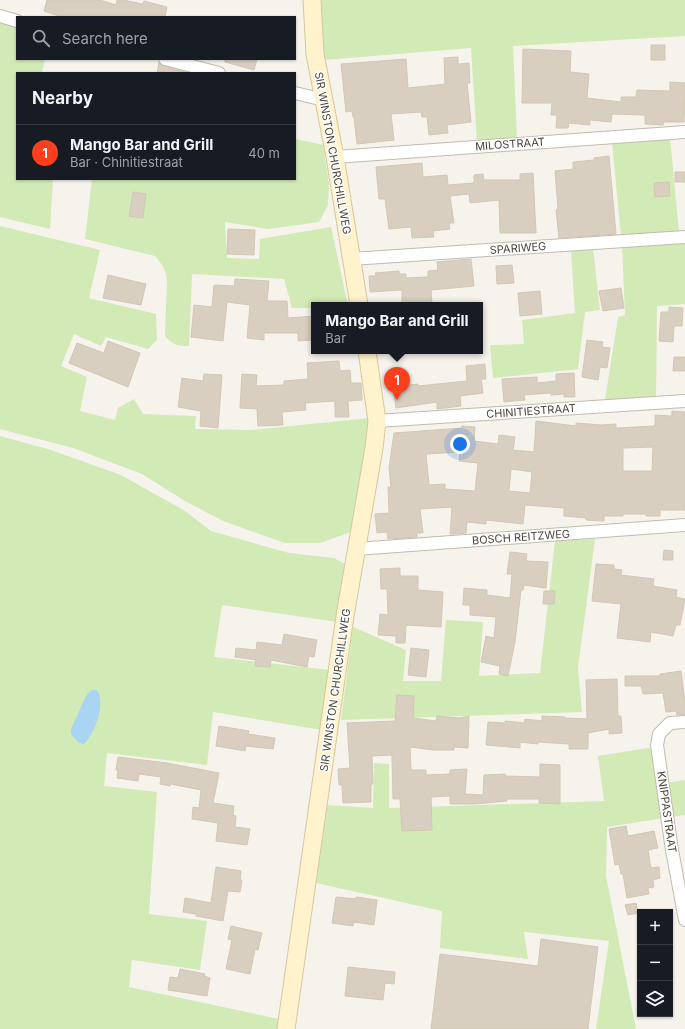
<!DOCTYPE html>
<meta charset="utf-8">
<style>
:root{--surface:#171b24;--page:#20242c;--text:#f1f3f6;--muted:#9ea1a6;--line:#363941;--accent:#fc3f1d}
body{margin:0;font-family:Inter,sans-serif;background:var(--page);color:var(--text)}
.controls{position:absolute;right:12px;bottom:12px;display:grid;overflow:hidden;border-radius:0px;box-shadow:0 1px 3px #0004}
.controls button{width:36px;height:36px;display:grid;place-items:center;padding:0;border:0;border-bottom:1px solid var(--line);background:var(--surface);color:var(--text);font:20px sans-serif}
.you{position:absolute;left:460px;top:444px;width:14px;height:14px;margin:-10px;border:3px solid #fff;border-radius:50%;background:#1a73e8;box-shadow:0 0 0 6px #1a73e833}
.badge{display:grid;place-items:center;width:26px;height:26px;border-radius:50%;background:var(--accent);color:#fff;font-size:13px;font-weight:700}
.pin{position:absolute;translate:-50% -33px;filter:drop-shadow(0 1px 2px #0008)}
.pin::after{content:'';position:absolute;top:21px;width:14px;height:12px;background:inherit;clip-path:polygon(0 0,100% 0,50% 100%)}
.popup{position:absolute;left:311px;top:302px;width:172px;height:52px;box-sizing:border-box;display:grid;place-content:center;border-radius:0px;background:var(--surface);filter:drop-shadow(0 1px 3px #0005);font-size:13px;white-space:nowrap;color:var(--muted)}
.popup b{font-size:15px;color:var(--text)}
.popup::after{content:'';position:absolute;left:50%;top:100%;margin-left:-8px;border:8px solid transparent;border-top-color:var(--surface)}
.list{margin:0;padding:0;list-style:none}
h2{display:flex;justify-content:space-between;align-items:center;height:52px;margin:0;padding:0 16px;font-size:17px}
h2 small{font-size:13px;font-weight:400;color:var(--muted)}
.list li{display:grid;grid-template-columns:26px 1fr auto;gap:12px;align-items:center;box-sizing:border-box;height:56px;padding:0 16px;border-top:1px solid var(--line)}
.list b{display:block;font-size:15px;white-space:nowrap}
.list p{margin:0;font-size:13px;white-space:nowrap;color:var(--muted)}
.list em{font-size:13px;font-style:normal;color:var(--muted)}
.icon{flex:none;width:22px;height:22px;fill:none;stroke:currentColor;stroke-width:2;stroke-linecap:round;stroke-linejoin:round}
.map{position:relative;flex:none;width:685px;height:1029px;overflow:hidden}
.search{position:absolute;background:var(--surface);box-shadow:0 1px 3px #0004;left:16px;top:16px;width:280px;height:44px;display:flex;align-items:center;gap:10px;box-sizing:border-box;padding:0 14px;border-radius:0px;color:var(--muted);font-size:15px}
.panel{position:absolute;background:var(--surface);box-shadow:0 1px 3px #0004;left:16px;top:72px;width:280px;height:108px;border-radius:0px}
.map>svg:first-child{display:block}
.green{fill:#d2eab5}
.water{fill:#a9d4f2}
.building{fill:#d8cfc1;stroke:#d3c7b4;fill-rule:evenodd}
.lines{fill:none;stroke-linecap:round;stroke-linejoin:round}
.street-casing{stroke:#c2bbae;stroke-width:14}
.secondary-casing{stroke:#d6c79b;stroke-width:19}
.street{stroke:#fff;stroke-width:12}
.secondary{stroke:#fff3cd;stroke-width:17}
.labels{text-anchor:middle;stroke-width:3;stroke-linejoin:round;paint-order:stroke}
.street-label{font-size:11px;fill:#4b4439;stroke:#fff}
</style>
<div class="map">
<svg width="685" height="1029" viewBox="0 0 685 1029">
<rect width="100%" height="100%" fill="#f6f3ec"/>
<g class="green">
<polygon points="321,0 685,0 685,36 513,46 517,139 477,143 471,48 324,60"/>
<polygon points="0,23 17,26 17,59 45,59 42,73 17,73 17,179 53,179 50,229 0,217"/>
<polygon points="670,138 679,232 621,236 612,143"/>
<path d="M295 139 323 145 329 184 328 205 319 222 268 229 225 222 227 258 259 259 260 239 331 227 348 305H314V308H292L284 279 192 274 189 346C178 346 172 345 165 336L167 278 163 266 155 256 85 239 92 179H295Z"/>
<polygon points="0,226 100,250 89,298 156,314 157,340 148,349 106,337 101,346 74,334 61,366 87,377 80,411 115,420 118,408 134,399 143,414 196,416 195,429 251,430 370,418 354,531 320,543 285,543 223,521 185,501 142,474 73,448 0,429"/>
<polygon points="685,242 685,304 657,306 656,399 605,400 618,317 625,315 622,246"/>
<polygon points="593,248 600,310 585,312 578,369 493,378 490,345 524,344 522,320 575,313 571,250"/>
<polygon points="0,436 51,450 121,475 185,511 211,531 289,553 334,558 345,564 346,569 337,622 222,605 214,657 330,670 322,730 213,712 207,765 107,753 104,786 157,792 149,914 207,921 200,970 132,960 129,987 279,1019 277,1029 0,1029"/>
<polygon points="595,539 578,668 582,712 341,720 353,627 406,650 403,681 441,681 446,620 483,622 479,676 540,673 555,541"/>
<polygon points="654,747 664,818 607,827 606,876 636,1029 596,1029 609,941 524,932 528,959 440,948 442,911 316,883 326,805 373,808 374,763 389,764 389,808 604,801 598,756"/>
<polygon points="685,780 685,815 671,817 665,783"/>
</g>
<path class="water" d="M92 690H97C106 704 95 733 84 744L79 743 71 734V729L87 694Z"/>
<g class="building">
<polygon points="47,0 100,0 116,5 117,0 123,0 143,4 144,1 167,7 165,17 62,17 44,11"/>
<rect x="651" y="45" width="14" height="15"/>
<polygon points="523,49 571,51 570,72 589,74 587,98 621,102 621,97 636,97 637,90 670,91 670,82 685,83 684,122 664,122 663,125 645,124 645,115 612,114 611,122 590,120 590,125 569,123 568,128 556,128 557,115 551,115 552,103 522,103"/>
<polygon points="458,57 458,64 469,63 470,83 467,83 471,122 447,125 448,133 429,135 427,117 422,117 421,112 391,114 394,140 357,144 354,117 353,117 352,111 346,112 341,64 406,59 408,88 445,84 444,58"/>
<polygon points="225,59 257,59 254,70 225,62"/>
<polygon points="159,62 163,66 189,73 157,73"/>
<polygon points="609,156 616,234 559,238 556,210 558,209 555,171 573,169 573,162 594,160 594,158"/>
<polygon points="422,163 423,177 447,175 448,185 474,183 474,175 483,174 484,180 520,180 520,174 533,173 536,233 500,233 499,200 470,203 469,194 450,196 454,223 449,223 450,229 433,231 434,237 412,238 411,227 389,229 385,199 379,199 376,167"/>
<rect x="675" y="172" width="10" height="10"/>
<polygon points="669,182 670,196 655,197 654,183"/>
<polygon points="133,192 146,194 143,218 129,216"/>
<polygon points="228,229 255,230 254,255 227,254"/>
<polygon points="471,259 474,286 431,290 432,305 402,305 402,290 370,292 369,276 376,276 375,273 399,271 399,274 406,274 406,278 428,277 428,271 438,270 437,262"/>
<polygon points="512,265 514,283 497,284 496,266"/>
<polygon points="108,275 146,284 141,305 103,298"/>
<polygon points="235,279 269,281 267,301 287,301 288,318 314,316 314,340 298,341 298,333 264,333 264,340 247,338 250,305 227,302 223,341 191,337 194,305 212,307 214,285 234,286"/>
<polygon points="621,288 624,308 603,311 599,291"/>
<polygon points="540,291 542,314 520,316 518,293"/>
<polygon points="669,307 683,308 682,326 674,326 673,342 659,341 661,312 669,312"/>
<polygon points="587,340 603,342 602,347 610,348 607,368 600,367 598,380 582,377"/>
<polygon points="108,341 140,353 128,387 69,363 77,343 104,353"/>
<polygon points="674,357 685,357 685,371 673,371"/>
<polygon points="339,361 340,371 350,370 351,383 361,383 362,400 348,401 349,417 335,417 335,401 305,403 306,410 282,412 283,425 258,426 257,409 240,408 242,374 257,375 256,386 284,385 284,381 308,379 307,363"/>
<polygon points="485,364 486,379 481,379 483,393 460,396 461,406 437,409 437,402 396,408 393,387 418,384 418,386 467,381 466,366"/>
<polygon points="574,373 575,397 564,397 564,394 551,395 551,393 524,395 525,400 504,402 502,379 537,377 537,383 556,381 556,374"/>
<polygon points="204,374 222,375 218,428 200,426 201,411 178,407 182,378 203,381"/>
<path d="M672 411 685 412V510H660V516H646V514H623V516H604V521L586 520V518L564 516V508L525 505 523 524 486 520V524L467 522 466 533 455 534H450L452 507 420 509 423 533H417V537L388 539 387 532 377 533 375 514 389 513 388 487H391L389 468 394 433 462 428V426L475 427 474 441 498 444 499 435 515 437 513 450 534 452 536 421 576 426V423L601 425 616 424V428L655 426V415L672 416ZM653 447 652 471H623V448ZM460 452 459 461 478 463 475 491 445 489V484L429 485 426 454ZM511 469 532 472 530 493 509 491Z"/>
<polygon points="664,550 673,551 673,560 663,560"/>
<polygon points="510,552 527,554 526,561 548,562 546,588 524,585 523,590 521,590 515,642 508,676 499,674 500,666 481,662 486,636 494,638 496,617 470,615 470,605 463,605 464,588 487,590 487,595 510,598 512,574 507,574"/>
<polygon points="596,564 614,565 614,569 622,570 621,575 654,579 653,586 677,590 676,597 685,599 680,625 676,625 673,636 651,632 650,642 617,638 621,604 592,601"/>
<polygon points="400,568 400,576 418,576 418,590 443,592 441,627 406,625 405,643 396,643 396,636 378,635 380,614 388,615 387,589 381,589 380,569"/>
<polygon points="544,591 555,591 554,604 543,604"/>
<polygon points="284,634 317,640 314,657 309,656 307,667 271,660 270,667 255,666 256,660 235,657 236,648 256,650 257,642 282,645"/>
<polygon points="411,648 429,650 426,677 408,675"/>
<polygon points="681,671 685,701 685,715 677,715 676,711 666,712 663,693 643,694 641,686 625,686 625,676 660,676 660,674"/>
<polygon points="617,679 618,716 621,716 622,733 609,734 609,729 588,733 588,749 569,749 569,744 538,742 538,744 520,742 520,748 486,745 488,722 505,723 505,721 524,723 525,719 542,721 542,716 565,717 565,718 587,719 586,680"/>
<polygon points="397,695 414,696 413,718 436,721 437,716 459,718 469,716 468,748 454,747 454,750 433,750 410,747 411,770 426,770 426,775 450,774 450,770 467,769 465,794 483,795 484,775 505,774 505,776 540,777 540,764 560,765 560,804 539,803 539,799 507,799 507,801 475,804 450,804 450,796 431,797 432,830 402,831 400,799 393,799 392,755 372,756 373,784 371,784 371,802 343,803 342,785 339,785 338,769 350,768 347,723 395,721"/>
<polygon points="219,726 249,731 248,734 275,738 273,749 246,746 245,751 216,746"/>
<polygon points="118,757 167,763 219,773 213,803 234,806 233,815 236,816 235,827 250,829 247,845 216,841 218,823 192,819 193,807 199,808 201,790 171,784 170,786 160,784 161,777 139,774 138,781 117,778 118,770 116,770"/>
<polygon points="626,826 628,836 654,831 658,848 648,850 651,868 659,867 660,878 653,880 654,887 648,888 649,894 627,898 623,874 621,874 619,864 615,865 609,829"/>
<polygon points="216,867 241,871 240,880 242,880 240,892 228,891 223,921 196,916 196,914 183,912 185,898 211,903"/>
<polygon points="336,897 356,899 356,897 377,900 374,925 354,922 353,926 332,923"/>
<polygon points="636,903 638,913 628,915 625,905"/>
<polygon points="231,926 262,933 258,950 255,949 250,974 226,969 232,940 228,939"/>
<polygon points="541,939 598,947 588,1029 431,1029 440,954 538,966"/>
<polygon points="348,967 395,972 394,984 385,983 383,1000 345,996"/>
<polygon points="180,969 205,974 204,976 210,978 207,996 168,990 170,977 178,978"/>
</g>
<g class="lines">
<defs>
<g id="street">
<polyline points="0,16 17,21"/>
<polyline points="165,59 219,73"/>
<polyline points="295,93 324,100"/>
<polyline points="335,157 685,132"/>
<polyline points="351,259 685,237"/>
<polyline points="377,421 685,401"/>
<polyline points="356,549 685,525"/>
<polyline points="685,722 670,723 659,734 657,745 672,850 685,920"/>
</g>
<g id="secondary">
<polyline points="312,0 315,54 335,157 359,305"/>
<polyline points="286,1029 345,616 374,448 377,421 367,351"/>
</g>
</defs>
<use href="#street" class="street-casing"/>
<use href="#secondary" class="secondary-casing"/>
<use href="#street" class="street"/>
<use href="#secondary" class="secondary"/>
</g>
<g class="labels">
<g class="street-label">
<text transform="translate(510 144) rotate(-4)" y="4">MILOSTRAAT</text>
<text transform="translate(333 153) rotate(80)" y="4">SIR WINSTON CHURCHILLWEG</text>
<text transform="translate(518 248) rotate(-4)" y="4">SPARIWEG</text>
<text transform="translate(531 411) rotate(-4)" y="4">CHINITIESTRAAT</text>
<text transform="translate(521 537) rotate(-4)" y="4">BOSCH REITZWEG</text>
<text transform="translate(335 690) rotate(-82)" y="4">SIR WINSTON CHURCHILLWEG</text>
<text transform="translate(667 812) rotate(82)" y="4">KNIPPASTRAAT</text>
</g>
</g>
</svg>
<div class="controls">
<button>+</button>
<button>−</button>
<button><svg class="icon" aria-label="layers" viewBox="0 0 24 24"><path d="M12 4l9 5-9 5-9-5zM3 14l9 5 9-5"/></svg></button>
</div>
<div class="you"></div>
<div class="pin badge" style="left:397px;top:400px">1</div>
<div class="popup"><b>Mango Bar and Grill</b>Bar</div>
<div class="search"><svg class="icon" aria-label="search" viewBox="0 0 24 24"><circle cx="10" cy="10" r="6"/><path d="M15 15l6 6"/></svg>Search here</div>
<section class="panel">
<h2>Nearby<small></small></h2>
<ul class="list">
<li><span class="badge">1</span><div><b>Mango Bar and Grill</b><p>Bar · Chinitiestraat</p></div><em>40 m</em></li>
</ul>
</section>
</div>
